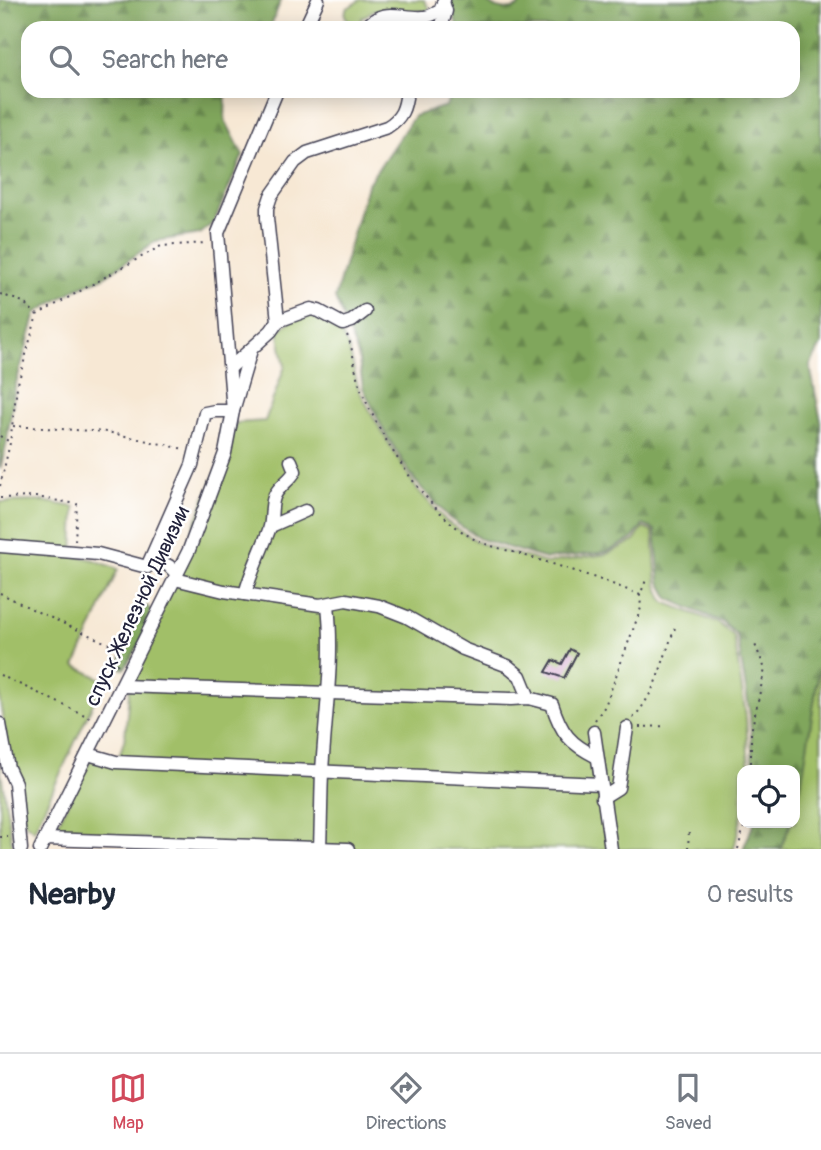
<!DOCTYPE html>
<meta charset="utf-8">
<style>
:root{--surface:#fff;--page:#f2f2f3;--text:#1f2937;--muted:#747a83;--line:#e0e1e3;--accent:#d1495b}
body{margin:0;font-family:Pangolin,sans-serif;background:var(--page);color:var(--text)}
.controls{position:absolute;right:21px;bottom:21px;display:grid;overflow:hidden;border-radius:14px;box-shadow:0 4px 18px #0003}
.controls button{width:63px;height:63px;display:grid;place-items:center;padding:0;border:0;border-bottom:2px solid var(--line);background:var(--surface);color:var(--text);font:35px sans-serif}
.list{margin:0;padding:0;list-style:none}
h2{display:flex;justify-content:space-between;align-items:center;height:91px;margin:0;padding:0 28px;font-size:30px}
h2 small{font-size:23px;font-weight:400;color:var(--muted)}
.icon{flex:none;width:38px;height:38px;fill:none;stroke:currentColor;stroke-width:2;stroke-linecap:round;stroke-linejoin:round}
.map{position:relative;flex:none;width:821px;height:849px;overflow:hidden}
.search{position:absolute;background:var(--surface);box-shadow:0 4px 18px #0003;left:21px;right:21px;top:21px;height:77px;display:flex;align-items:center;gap:18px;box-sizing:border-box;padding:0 24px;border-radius:21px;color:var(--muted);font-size:26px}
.sheet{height:203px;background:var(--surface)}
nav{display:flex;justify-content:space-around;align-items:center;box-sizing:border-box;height:98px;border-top:2px solid var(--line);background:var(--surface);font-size:19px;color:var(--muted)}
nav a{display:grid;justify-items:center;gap:4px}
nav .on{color:var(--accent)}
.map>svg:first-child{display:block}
.green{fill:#a1bf67;stroke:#627051;stroke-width:2}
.forest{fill:url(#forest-firs);stroke:#51644c;stroke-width:2}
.building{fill:#cd99c6}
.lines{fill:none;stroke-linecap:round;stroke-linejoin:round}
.minor-casing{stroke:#424052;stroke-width:15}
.path{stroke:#424052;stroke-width:2;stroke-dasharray:2 5;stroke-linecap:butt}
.minor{stroke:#fff;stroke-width:12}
.labels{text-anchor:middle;stroke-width:5;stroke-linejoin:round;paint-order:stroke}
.street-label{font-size:21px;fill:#22223b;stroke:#fff}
</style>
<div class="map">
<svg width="821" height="849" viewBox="0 0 821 849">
<defs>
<pattern id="forest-firs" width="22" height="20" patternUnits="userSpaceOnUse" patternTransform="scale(1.75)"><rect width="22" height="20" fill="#80a65c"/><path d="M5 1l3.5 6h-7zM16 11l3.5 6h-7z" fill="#68874d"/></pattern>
</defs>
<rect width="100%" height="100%" fill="#fff"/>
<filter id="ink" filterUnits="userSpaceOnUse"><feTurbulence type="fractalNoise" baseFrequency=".0143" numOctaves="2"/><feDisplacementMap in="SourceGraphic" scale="14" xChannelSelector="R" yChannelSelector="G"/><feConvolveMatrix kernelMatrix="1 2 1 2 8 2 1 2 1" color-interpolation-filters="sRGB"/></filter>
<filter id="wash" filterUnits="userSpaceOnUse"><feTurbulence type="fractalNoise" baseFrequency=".00686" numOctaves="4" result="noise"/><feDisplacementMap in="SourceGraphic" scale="28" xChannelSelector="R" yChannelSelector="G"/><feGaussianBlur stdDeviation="1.57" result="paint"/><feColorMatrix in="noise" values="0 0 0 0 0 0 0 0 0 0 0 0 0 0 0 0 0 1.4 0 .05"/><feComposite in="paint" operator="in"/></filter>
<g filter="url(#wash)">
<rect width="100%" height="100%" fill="#f7e8d4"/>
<g class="green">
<polygon points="360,0 424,0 429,8 428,11 374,10 362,18 358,28 342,28 349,21 345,16 346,9"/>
<polygon points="306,309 341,333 349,349 359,390 380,429 416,488 446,521 479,543 546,563 607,554 634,541 643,528 653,532 657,585 664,602 718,623 734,636 746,716 749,770 742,770 742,814 734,849 147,849 147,839 63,836 54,830 92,758 117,764 125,737 130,681 236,423 265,421 285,366 278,331"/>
<polygon points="42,501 75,507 73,555 95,560 118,569 75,666 104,680 34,830 25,823 17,777 11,767 0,703 0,502"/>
<polygon points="821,670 821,849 780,849 791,823 795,823 818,676"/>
<polygon points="0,763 0,766 13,849 0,849"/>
</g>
<g class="forest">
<polygon points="0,0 281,0 270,28 28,28 28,91 226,91 225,120 243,155 214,222 200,234 156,241 104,277 78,288 36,313 15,387 6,446 0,469"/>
<path d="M449 0H485C493 9 507 12 518 7L521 0H821V345L810 366 821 422V670L818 676 804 768 795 812V770H753L750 715 737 635 722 622 669 599 660 582 655 530 643 525 632 539 607 552 546 559 480 539 449 518 415 481 384 431 363 388 358 355 335 298 367 185 414 116 446 106 451 91H793V28H458Z"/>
<polygon points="143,606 147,606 151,611 142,640 124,669 121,668 121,659 139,609"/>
<polygon points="754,823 791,823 780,849 743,849"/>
</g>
<g id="blocks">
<polygon class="building" points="570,649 577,653 564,678 546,672 553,660 562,664"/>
</g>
</g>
<g filter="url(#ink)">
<use href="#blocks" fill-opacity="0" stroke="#424052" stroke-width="2"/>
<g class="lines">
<defs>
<g id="minor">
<polyline points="305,28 318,0"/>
<path d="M366 28C382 6 403 19 424 17 429 17 435 13 440 11L444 0"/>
<polyline points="441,28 446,11 444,5"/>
<polyline points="278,321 311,309 319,311 343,324 352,321 365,311"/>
<path d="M230 368 271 331 278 321 267 218V208L271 196 295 162 307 153 387 127C402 118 405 108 407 91"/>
<polyline points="271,526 305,511"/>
<polyline points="0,546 98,554 147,567 192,465 205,413 215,411 233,411 251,350"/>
<polyline points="152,557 169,566 177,574"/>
<polyline points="175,579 224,591 320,605 346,600 379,606 407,617 463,649 508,666 520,676 529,698"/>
<path d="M245 594C251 571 261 552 269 530 273 520 270 508 274 497 278 486 290 481 295 471L291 461"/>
<path d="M122 686 511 699 529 698 552 704C561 733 570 744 597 757"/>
<polyline points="0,724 8,768 15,783 21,849"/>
<polyline points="594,732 611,849"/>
<polyline points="88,754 116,762 601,784"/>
<polyline points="602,798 618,788 627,728"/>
<polyline points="45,839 348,849"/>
<path d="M320 847C321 822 321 797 322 772 325 716 334 661 328 605"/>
<polyline points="40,849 189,550 225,453 233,411 218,233 277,91"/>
</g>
</defs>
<use href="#minor" class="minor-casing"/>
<g class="path">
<polyline points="0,294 23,302 37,315"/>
<path d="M347 335C355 353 354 374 362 392 382 440 430 518 478 541 494 548 513 551 529 557 567 568 604 580 640 595"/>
<polyline points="13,426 107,432 184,449"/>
<polyline points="0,436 10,442"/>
<polyline points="0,486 10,443 17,387 37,315 161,246 206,243"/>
<polyline points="0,498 36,497 77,504 75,541"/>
<polyline points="0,593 36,611 120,649 117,664 119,668"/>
<polyline points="121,648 137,609 145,577"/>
<polyline points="0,675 93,719"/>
<path d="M633 718C656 694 663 658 675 628"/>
<polyline points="595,720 605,706 641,608 640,595 646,580"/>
<polyline points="639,727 666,726"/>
<polyline points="751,770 751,732 765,669 754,642"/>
<polyline points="0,837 8,837"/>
<polyline points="688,849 689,830"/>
<polyline points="738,849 745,823"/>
</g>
<use href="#minor" class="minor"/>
</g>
</g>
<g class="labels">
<g class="street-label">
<text transform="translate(137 606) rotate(-65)" y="7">спуск Железной Дивизии</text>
</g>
</g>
</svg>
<div class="controls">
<button><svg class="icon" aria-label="locate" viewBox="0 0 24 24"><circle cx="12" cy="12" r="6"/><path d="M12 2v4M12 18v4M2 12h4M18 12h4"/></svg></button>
</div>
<div class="search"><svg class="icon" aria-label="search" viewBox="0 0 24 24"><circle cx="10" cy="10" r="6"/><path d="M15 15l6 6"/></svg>Search here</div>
</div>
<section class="sheet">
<h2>Nearby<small>0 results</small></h2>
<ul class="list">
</ul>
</section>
<nav>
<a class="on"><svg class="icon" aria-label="map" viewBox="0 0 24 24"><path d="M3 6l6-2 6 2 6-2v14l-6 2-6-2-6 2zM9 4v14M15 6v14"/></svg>Map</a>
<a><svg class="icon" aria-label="directions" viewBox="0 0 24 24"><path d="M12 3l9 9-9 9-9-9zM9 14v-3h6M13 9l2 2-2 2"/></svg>Directions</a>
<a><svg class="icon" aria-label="saved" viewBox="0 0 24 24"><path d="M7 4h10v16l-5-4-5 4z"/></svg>Saved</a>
</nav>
